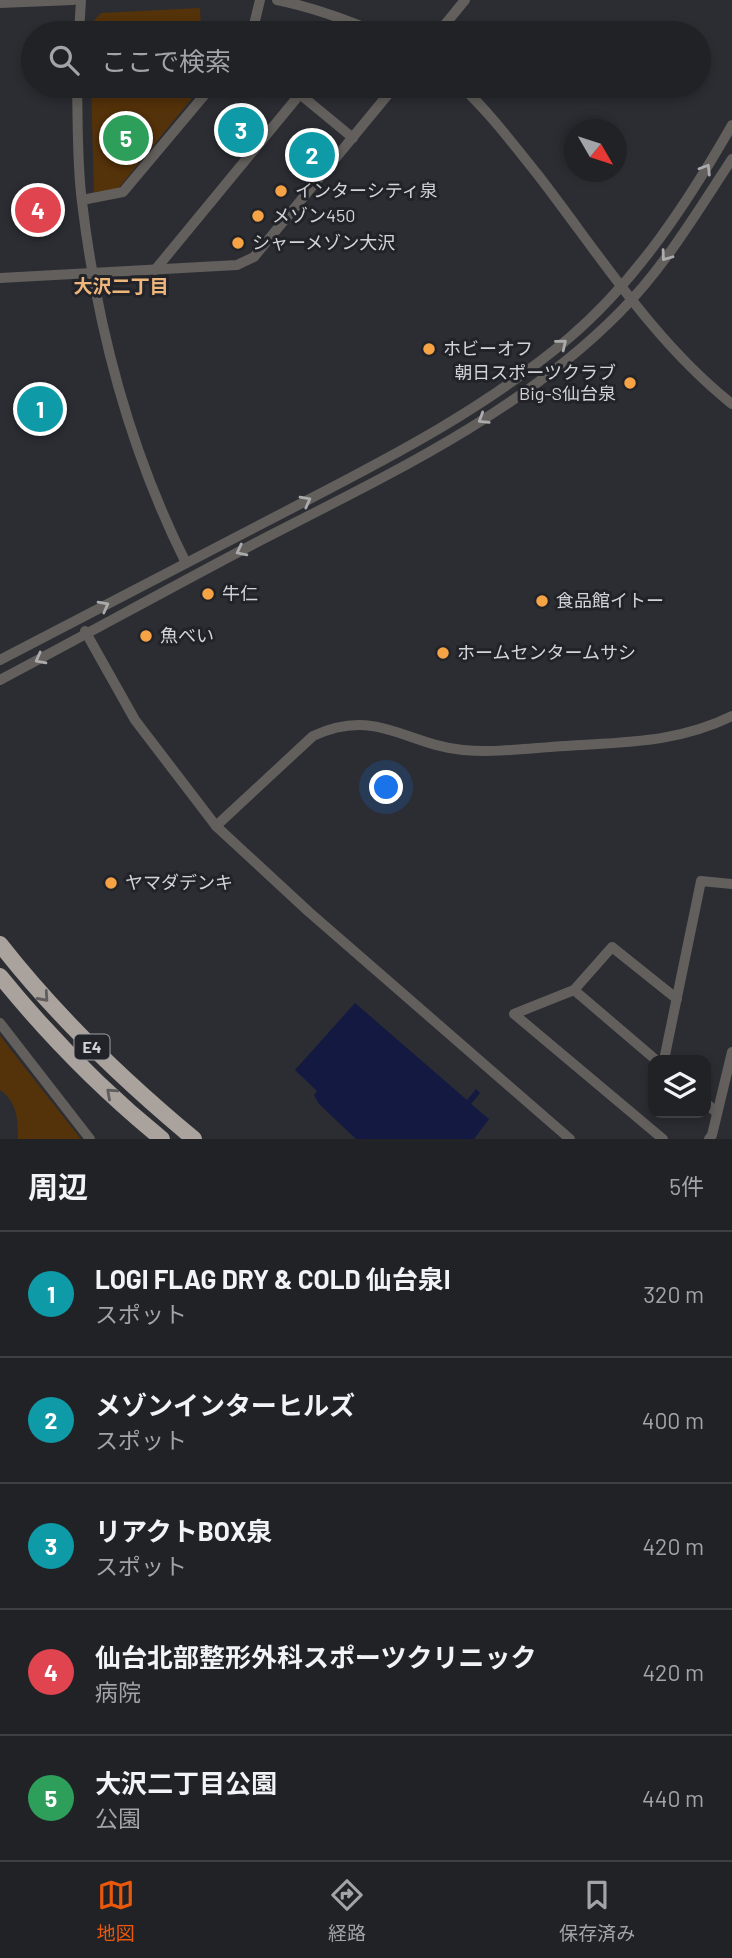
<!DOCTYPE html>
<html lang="ja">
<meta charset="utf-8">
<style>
:root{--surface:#202226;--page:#2d2f32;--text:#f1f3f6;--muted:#a2a4a7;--line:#3d3f43;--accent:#ea580c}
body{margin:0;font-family:Barlow,"Noto Sans JP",sans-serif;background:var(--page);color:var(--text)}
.controls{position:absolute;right:21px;bottom:21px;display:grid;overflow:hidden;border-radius:14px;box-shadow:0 4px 10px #0003}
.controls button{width:63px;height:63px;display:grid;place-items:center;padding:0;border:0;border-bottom:2px solid var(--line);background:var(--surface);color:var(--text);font:35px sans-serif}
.compass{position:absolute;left:564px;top:119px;width:63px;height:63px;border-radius:50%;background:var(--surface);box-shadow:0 4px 10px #0003;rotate:129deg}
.you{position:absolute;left:387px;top:788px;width:24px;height:24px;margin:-18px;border:5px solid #fff;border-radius:50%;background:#1a73e8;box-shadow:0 0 0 10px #1a73e833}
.badge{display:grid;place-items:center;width:46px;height:46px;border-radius:50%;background:var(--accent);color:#fff;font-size:23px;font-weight:700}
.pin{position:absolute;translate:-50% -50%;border:4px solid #fff;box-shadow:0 2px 7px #0006}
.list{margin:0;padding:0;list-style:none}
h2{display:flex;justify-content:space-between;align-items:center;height:91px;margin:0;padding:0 28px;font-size:30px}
h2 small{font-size:23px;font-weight:400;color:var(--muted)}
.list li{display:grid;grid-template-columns:46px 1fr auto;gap:21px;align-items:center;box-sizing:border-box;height:126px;padding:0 28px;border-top:2px solid var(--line)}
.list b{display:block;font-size:26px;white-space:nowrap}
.list p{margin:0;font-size:23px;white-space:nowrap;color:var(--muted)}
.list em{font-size:23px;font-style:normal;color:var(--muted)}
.icon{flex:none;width:38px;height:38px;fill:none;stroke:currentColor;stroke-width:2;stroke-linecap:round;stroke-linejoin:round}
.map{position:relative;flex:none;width:732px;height:1139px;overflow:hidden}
.search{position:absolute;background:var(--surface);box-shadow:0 4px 10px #0003;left:21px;right:21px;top:21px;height:77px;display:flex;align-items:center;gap:18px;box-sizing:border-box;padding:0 24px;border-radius:38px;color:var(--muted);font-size:26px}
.sheet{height:721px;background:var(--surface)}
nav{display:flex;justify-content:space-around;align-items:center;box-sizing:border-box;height:98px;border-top:2px solid var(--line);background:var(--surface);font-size:19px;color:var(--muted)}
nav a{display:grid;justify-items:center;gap:4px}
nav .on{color:var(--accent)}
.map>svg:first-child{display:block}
.green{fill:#54320a}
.water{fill:#131940}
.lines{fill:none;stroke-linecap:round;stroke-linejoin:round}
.minor{stroke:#625f5c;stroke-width:10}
.highway{stroke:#aaa39d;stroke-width:16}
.oneway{stroke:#ababad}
.oneway2{stroke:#5f5d5d}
.poi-dot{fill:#f5a345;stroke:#212329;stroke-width:2.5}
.labels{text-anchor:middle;stroke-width:6;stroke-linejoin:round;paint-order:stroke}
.shield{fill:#212329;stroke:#9d9fa4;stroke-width:2}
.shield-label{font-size:16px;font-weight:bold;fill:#d2d4d8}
.poi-label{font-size:18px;fill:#d2d4d8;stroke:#212329;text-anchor:start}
.neighbourhood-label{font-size:19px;font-weight:bold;fill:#efb67c;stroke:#212329}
</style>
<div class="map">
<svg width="732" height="1139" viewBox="0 0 732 1139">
<rect width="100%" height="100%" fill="#2b2d33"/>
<g class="green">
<polygon points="200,8 201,29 206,33 89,33 89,26 101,13"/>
<polygon points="91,86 202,86 117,190 94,192"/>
<path d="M0 1035 11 1050 81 1139H18C18 1120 17 1101 0 1090Z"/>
</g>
<polygon class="water" points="355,1003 467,1100 476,1089 480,1093 471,1104 489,1119 474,1139 356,1139 319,1104 314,1095 317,1091 295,1070"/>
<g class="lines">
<g class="minor">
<path d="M277 0C312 7 345 19 378 33"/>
<polyline points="0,3 73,0"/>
<polyline points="79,33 81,0"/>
<polyline points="252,33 260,0"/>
<polyline points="438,33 465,0"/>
<path d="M77 86C78 125 77 164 82 202 97 327 130 451 186 563"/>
<polyline points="290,86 353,138"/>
<path d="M461 86C490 113 513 144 538 175 599 254 653 341 732 404"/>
<polyline points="82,200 123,192 212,86"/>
<polyline points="155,270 300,94"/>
<polyline points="0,278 237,265 254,257 395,86"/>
<polyline points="85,631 135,720 216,826 309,912 570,1139"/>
<path d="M0 660C100 608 200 556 300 504 395 455 487 407 569 338 637 280 688 202 732 125"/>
<path d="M0 680C89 633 177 584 267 537 390 474 521 412 619 313 664 268 697 212 732 159"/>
<path d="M216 826 313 736C376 707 404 744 463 750 497 753 531 748 565 746 623 742 678 743 732 716"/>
<polyline points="574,990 656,1060"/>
<polyline points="0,1023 90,1139"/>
<polyline points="664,1060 701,881 732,884"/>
<polyline points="706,1103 717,1113"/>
<polyline points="663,1139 514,1014 574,990 612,947 677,999"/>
<polyline points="709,1139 712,1135 732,1052"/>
</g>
<g class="highway">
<path d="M0 944C57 1017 123 1080 194 1139"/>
<path d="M0 976C48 1035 103 1091 162 1139"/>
</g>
</g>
<defs><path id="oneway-chevron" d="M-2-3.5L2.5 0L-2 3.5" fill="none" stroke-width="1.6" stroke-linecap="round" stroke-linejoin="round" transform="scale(1.75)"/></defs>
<g class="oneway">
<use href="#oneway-chevron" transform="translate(706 169) rotate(-58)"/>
<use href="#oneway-chevron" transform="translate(666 256) rotate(126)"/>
<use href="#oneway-chevron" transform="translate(562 344) rotate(-39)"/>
<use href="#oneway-chevron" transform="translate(483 419) rotate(148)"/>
<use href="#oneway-chevron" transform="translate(306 501) rotate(-28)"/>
<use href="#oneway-chevron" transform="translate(241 551) rotate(153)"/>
<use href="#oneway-chevron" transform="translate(104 606) rotate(-28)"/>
<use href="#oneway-chevron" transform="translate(40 659) rotate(152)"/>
</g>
<g class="oneway2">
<use href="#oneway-chevron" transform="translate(44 997) rotate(48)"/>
<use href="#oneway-chevron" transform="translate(111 1093) rotate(-138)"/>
</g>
<g class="poi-dot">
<circle cx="281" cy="191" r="7"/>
<circle cx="258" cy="216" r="7"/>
<circle cx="238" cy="243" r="7"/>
<circle cx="429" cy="349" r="7"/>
<circle cx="630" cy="383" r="7"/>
<circle cx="208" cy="594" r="7"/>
<circle cx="542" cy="601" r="7"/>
<circle cx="146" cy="636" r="7"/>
<circle cx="443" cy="653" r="7"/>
<circle cx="111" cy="883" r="7"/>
</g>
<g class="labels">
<rect class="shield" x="74.5" y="1034.5" width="35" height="25" rx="5"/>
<g class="shield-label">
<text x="92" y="1053">E4</text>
</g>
<g class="poi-label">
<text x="295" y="197">インターシティ泉</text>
<text x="272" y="222">メゾン450</text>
<text x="252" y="249">シャーメゾン大沢</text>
<text x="443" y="355">ホビーオフ</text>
<text x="616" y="379" text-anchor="end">朝日スポーツクラブ<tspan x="616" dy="21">Big-S仙台泉</tspan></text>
<text x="222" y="600">牛仁</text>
<text x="556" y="607">食品館イトー</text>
<text x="160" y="642">魚べい</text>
<text x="457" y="659">ホームセンタームサシ</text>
<text x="125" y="889">ヤマダデンキ</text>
</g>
<g class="neighbourhood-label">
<text x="121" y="293">大沢二丁目</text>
</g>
</g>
</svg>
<div class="controls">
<button><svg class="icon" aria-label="layers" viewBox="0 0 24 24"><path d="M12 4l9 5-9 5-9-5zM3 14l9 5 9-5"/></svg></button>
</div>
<svg class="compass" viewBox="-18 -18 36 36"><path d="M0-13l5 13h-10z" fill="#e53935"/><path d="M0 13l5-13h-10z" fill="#a2a4a7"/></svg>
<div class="you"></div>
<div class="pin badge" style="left:40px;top:409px;background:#0f9aa8">1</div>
<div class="pin badge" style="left:312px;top:155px;background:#0f9aa8">2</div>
<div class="pin badge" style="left:241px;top:130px;background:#0f9aa8">3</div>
<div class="pin badge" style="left:38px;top:210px;background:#e0444e">4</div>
<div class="pin badge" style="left:126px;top:138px;background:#2e9e5b">5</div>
<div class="search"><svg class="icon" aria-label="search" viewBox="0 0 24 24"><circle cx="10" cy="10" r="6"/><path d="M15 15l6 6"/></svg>ここで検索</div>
</div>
<section class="sheet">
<h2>周辺<small>5件</small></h2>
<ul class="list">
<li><span class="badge" style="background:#0f9aa8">1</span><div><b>LOGI FLAG DRY &amp; COLD 仙台泉I</b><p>スポット</p></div><em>320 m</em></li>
<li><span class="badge" style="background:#0f9aa8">2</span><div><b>メゾンインターヒルズ</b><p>スポット</p></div><em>400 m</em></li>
<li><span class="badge" style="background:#0f9aa8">3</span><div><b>リアクトBOX泉</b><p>スポット</p></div><em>420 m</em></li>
<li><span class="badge" style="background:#e0444e">4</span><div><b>仙台北部整形外科スポーツクリニック</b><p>病院</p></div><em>420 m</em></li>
<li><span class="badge" style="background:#2e9e5b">5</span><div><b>大沢二丁目公園</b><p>公園</p></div><em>440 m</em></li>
</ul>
</section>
<nav>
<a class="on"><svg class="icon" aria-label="map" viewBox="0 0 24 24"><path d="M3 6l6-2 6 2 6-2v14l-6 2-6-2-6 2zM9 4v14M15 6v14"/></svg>地図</a>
<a><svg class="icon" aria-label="directions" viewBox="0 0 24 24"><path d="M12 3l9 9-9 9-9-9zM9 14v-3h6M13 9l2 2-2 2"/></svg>経路</a>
<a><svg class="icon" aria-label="saved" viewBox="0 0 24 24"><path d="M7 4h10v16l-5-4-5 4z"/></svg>保存済み</a>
</nav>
